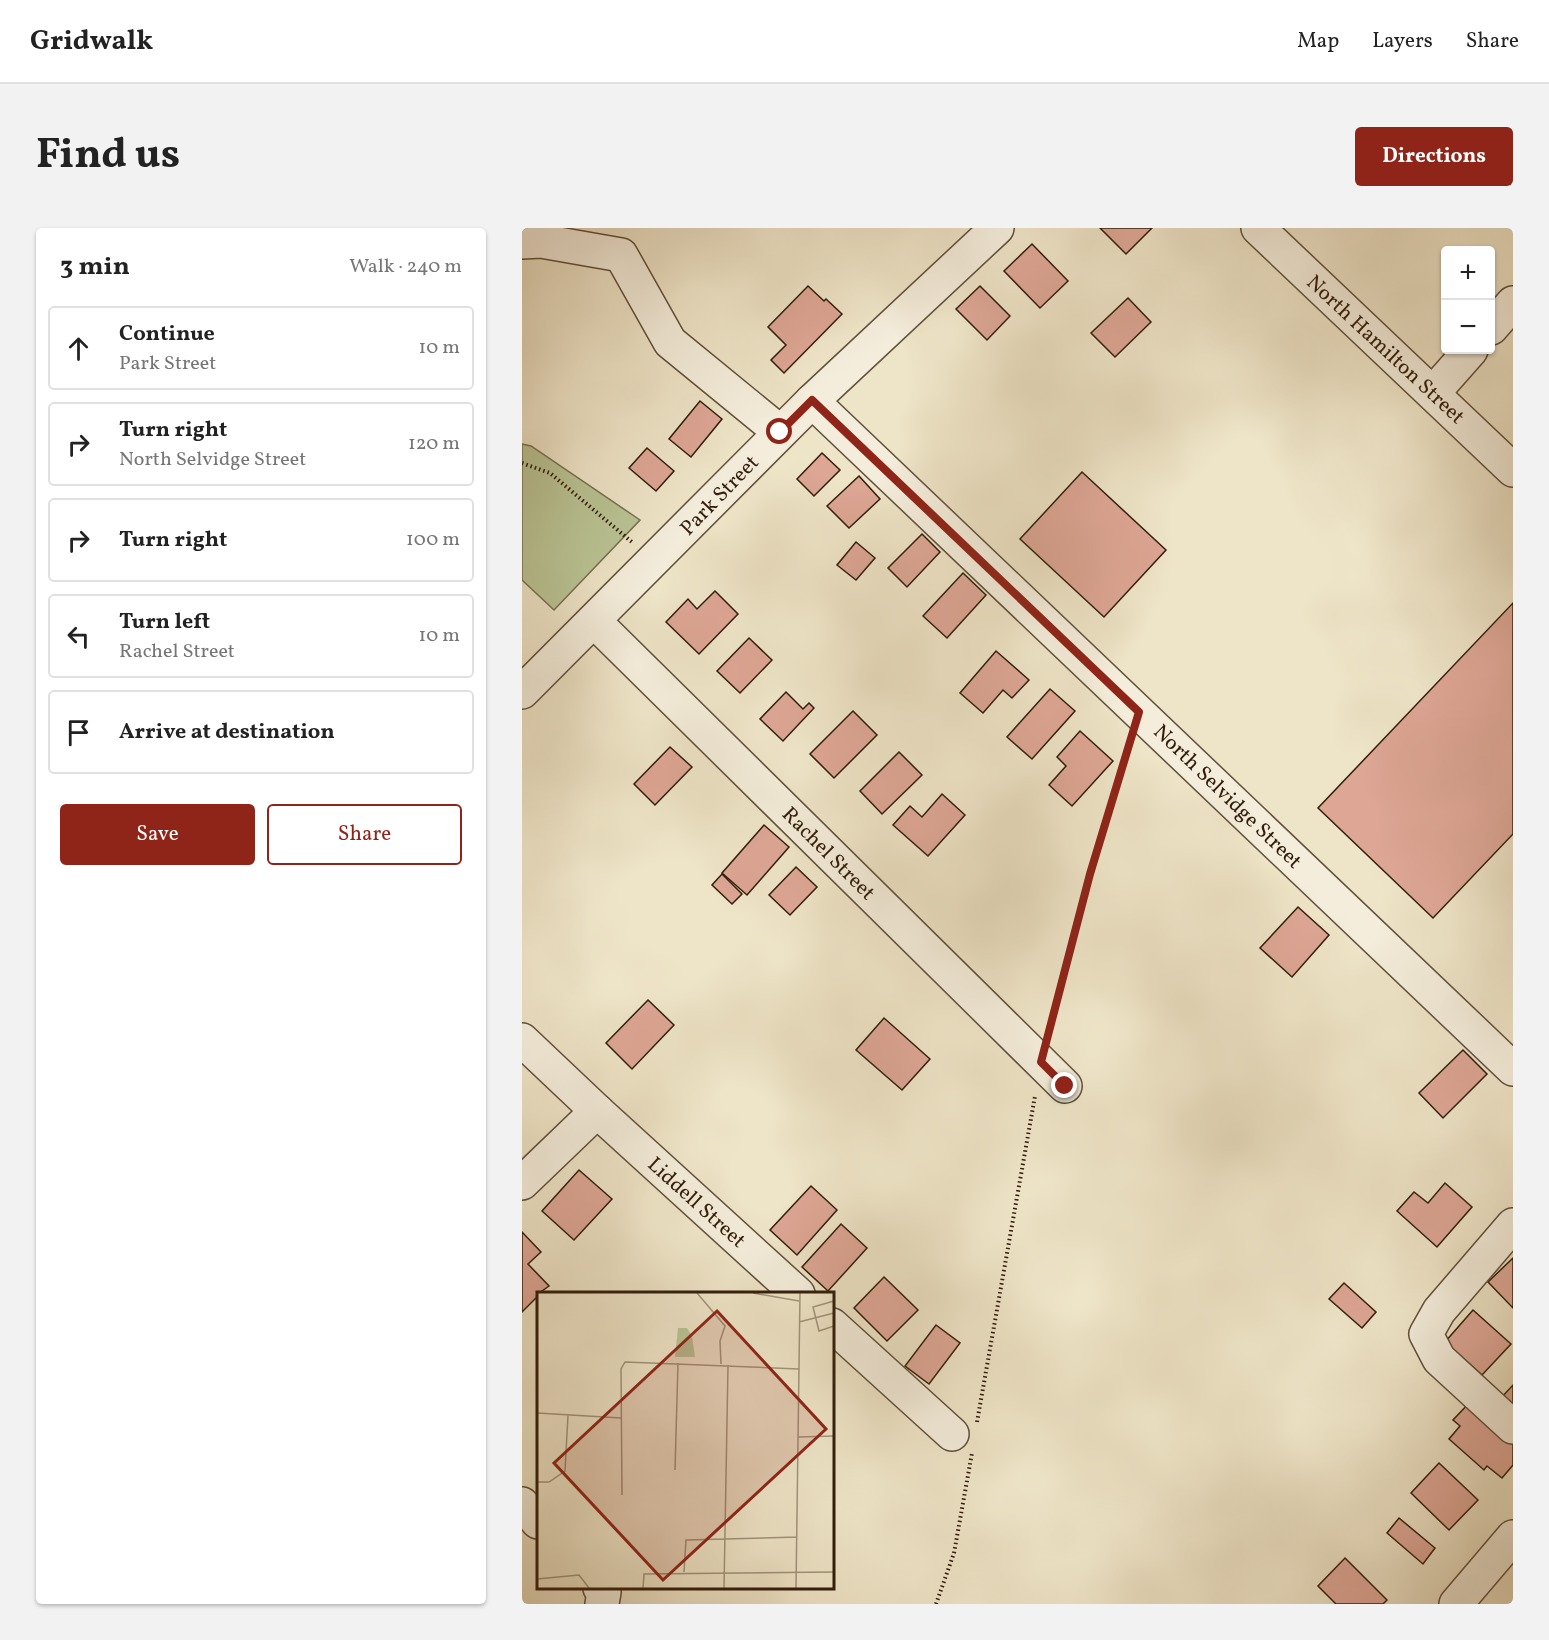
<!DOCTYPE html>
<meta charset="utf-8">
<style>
:root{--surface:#fff;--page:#f2f2f2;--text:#222;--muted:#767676;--line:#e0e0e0;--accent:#8f2418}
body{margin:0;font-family:Vollkorn,serif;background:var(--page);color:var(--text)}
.controls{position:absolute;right:18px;top:18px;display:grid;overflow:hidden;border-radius:6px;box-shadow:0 2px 4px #0004}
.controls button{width:54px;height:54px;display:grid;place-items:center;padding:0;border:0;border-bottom:2px solid var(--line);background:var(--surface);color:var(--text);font:30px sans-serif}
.stop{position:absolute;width:18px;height:18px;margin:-14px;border:4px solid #8f2418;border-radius:50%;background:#fff}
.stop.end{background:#8f2418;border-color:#fff;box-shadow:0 2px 6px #0008}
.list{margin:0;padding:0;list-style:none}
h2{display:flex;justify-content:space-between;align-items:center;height:78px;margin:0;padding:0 24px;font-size:26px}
h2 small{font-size:20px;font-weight:400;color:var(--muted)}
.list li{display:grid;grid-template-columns:39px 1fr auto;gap:18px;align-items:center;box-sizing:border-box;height:84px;margin:0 12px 12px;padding:0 12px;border:2px solid var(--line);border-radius:6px}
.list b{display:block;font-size:22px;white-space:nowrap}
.list p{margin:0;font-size:20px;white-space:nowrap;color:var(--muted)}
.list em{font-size:20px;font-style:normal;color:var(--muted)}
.actions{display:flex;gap:12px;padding:18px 24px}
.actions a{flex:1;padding:14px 0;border:2px solid var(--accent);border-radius:6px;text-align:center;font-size:21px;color:var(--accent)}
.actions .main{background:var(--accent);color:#fff}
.icon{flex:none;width:33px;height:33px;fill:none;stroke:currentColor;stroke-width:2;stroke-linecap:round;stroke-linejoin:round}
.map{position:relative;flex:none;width:991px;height:1376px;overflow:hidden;border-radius:6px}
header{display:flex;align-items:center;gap:36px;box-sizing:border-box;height:84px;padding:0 30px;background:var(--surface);border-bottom:2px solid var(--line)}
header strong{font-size:28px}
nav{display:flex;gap:33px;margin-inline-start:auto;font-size:21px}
.intro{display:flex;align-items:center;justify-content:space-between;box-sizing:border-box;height:144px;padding:0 36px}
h1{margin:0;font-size:42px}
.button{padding:15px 27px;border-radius:6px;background:var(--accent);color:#fff;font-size:21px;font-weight:700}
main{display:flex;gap:36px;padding:0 36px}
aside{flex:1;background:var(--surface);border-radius:6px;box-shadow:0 2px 4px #0004}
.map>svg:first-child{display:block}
.green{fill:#bac495;stroke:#767050;stroke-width:1.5}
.building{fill:#dda695;stroke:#311d0a;stroke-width:1.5}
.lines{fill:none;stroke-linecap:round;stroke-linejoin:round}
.minor-casing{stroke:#604f39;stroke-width:36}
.path{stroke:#311d0a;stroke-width:4;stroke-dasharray:1.5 3;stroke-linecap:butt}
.minor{stroke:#f4eddb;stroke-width:33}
.route{stroke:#8f2418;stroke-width:8}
.labels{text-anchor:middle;stroke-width:4.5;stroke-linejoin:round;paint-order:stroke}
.street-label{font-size:21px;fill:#311d0a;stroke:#f4eddb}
.inset-road{fill:none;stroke:#a2947b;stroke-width:1.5}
.view{fill:#8f2418;fill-opacity:0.15;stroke:#8f2418;stroke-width:3}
.inset-edge{fill:none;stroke:#311d0a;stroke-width:3}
</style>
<header>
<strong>Gridwalk</strong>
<nav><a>Map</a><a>Layers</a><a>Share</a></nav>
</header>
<div class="intro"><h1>Find us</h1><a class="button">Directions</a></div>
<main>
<aside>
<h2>3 min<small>Walk · 240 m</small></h2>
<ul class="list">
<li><svg class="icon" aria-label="ahead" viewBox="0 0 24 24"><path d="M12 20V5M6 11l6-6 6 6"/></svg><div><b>Continue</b><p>Park Street</p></div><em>10 m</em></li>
<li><svg class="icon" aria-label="right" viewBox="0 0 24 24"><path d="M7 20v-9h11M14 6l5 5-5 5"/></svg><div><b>Turn right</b><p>North Selvidge Street</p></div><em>120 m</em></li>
<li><svg class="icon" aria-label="right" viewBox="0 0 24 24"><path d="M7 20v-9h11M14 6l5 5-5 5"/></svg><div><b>Turn right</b></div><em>100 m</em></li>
<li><svg class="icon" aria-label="left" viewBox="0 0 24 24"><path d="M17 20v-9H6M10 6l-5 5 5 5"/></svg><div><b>Turn left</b><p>Rachel Street</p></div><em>10 m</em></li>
<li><svg class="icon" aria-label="arrive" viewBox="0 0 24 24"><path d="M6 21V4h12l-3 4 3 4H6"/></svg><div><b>Arrive at destination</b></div></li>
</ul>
<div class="actions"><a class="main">Save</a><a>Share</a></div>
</aside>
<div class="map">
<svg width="991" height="1376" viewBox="0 0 991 1376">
<rect width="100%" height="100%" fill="#eee4c7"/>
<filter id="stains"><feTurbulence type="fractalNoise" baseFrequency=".00333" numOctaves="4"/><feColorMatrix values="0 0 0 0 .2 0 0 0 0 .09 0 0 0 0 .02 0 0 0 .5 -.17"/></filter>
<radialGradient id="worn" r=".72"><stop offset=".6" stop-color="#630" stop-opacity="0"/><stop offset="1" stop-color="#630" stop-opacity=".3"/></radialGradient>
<polygon class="green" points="0,216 9,218 118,292 32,382 0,352"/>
<g class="building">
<polygon points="578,0 630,0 604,26"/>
<polygon points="510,16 546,53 518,80 482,43"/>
<polygon points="286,58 302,73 304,71 320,86 262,145 249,132 264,117 246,99"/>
<polygon points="458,58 488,88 465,112 434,81"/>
<polygon points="606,70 629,94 593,129 569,105"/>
<polygon points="178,173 200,191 169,229 147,211"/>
<polygon points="125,220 152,243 134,263 107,240"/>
<polygon points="300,225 318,242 292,268 275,251"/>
<polygon points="560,244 644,322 582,389 498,311"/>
<polygon points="337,248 358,271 327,300 305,278"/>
<polygon points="400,306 418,324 385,359 366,340"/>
<polygon points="334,314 353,330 334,352 315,337"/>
<polygon points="441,345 464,367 425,410 401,388"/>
<polygon points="193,363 216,386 177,426 144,394 166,371 175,381"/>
<polygon points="991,375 991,606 911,690 796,580"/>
<polygon points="227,410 250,432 218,465 195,443"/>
<polygon points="474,423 507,452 490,470 481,462 461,485 438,465"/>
<polygon points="528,461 553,483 510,531 485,509"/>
<polygon points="264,464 281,481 287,475 292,480 261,513 238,491"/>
<polygon points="331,483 355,507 312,550 288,526"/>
<polygon points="558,503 591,533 550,578 527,557 544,538 535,529"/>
<polygon points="148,519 170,539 133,577 112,556"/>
<polygon points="377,524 400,547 360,586 338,563"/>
<polygon points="420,566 443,587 406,628 371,597 388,578 400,589"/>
<polygon points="242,597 267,619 225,667 200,645"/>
<polygon points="274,639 295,659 268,687 247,667"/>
<polygon points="200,646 220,666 210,676 190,657"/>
<polygon points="776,679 807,707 770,749 738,720"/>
<polygon points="126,772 152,797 110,841 84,815"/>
<polygon points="362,790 408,831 380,862 334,822"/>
<polygon points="941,822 965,846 921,890 897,865"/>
<polygon points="57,942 90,971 52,1012 20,983"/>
<polygon points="923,955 950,979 915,1019 875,983 892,964 906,975"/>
<polygon points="289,958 315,982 275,1027 248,1002"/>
<polygon points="319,996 345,1020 306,1063 280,1039"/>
<polygon points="0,1004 19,1024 6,1036 27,1058 16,1066 16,1068 0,1084"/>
<polygon points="991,1030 991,1080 966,1054"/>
<polygon points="362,1049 396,1082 365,1113 332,1080"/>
<polygon points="822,1055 854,1084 840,1100 807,1071"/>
<polygon points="951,1082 989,1116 960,1147 923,1114"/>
<polygon points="414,1097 438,1115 407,1156 383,1138"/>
<polygon points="991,1157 991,1181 979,1170"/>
<polygon points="948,1174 991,1212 991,1237 980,1250 965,1238 962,1242 927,1211 938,1198 931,1192"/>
<polygon points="917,1235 956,1272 927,1302 889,1265"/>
<polygon points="877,1290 913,1320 901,1336 865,1305"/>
<polygon points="823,1330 865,1372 861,1376 814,1376 796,1358"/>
</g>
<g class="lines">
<defs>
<g id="minor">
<polyline points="736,0 991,242"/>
<polyline points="0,14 19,13 99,27 148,114 258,204"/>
<polyline points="969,100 991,75"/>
<polyline points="911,165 949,122"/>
<polyline points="290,173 991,841"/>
<polyline points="72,393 543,858"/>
<polyline points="0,464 290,173 475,0"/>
<polyline points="0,812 75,883 276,1066"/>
<polyline points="0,955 75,883"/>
<polyline points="991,997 917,1083 904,1106 917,1131 991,1199"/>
<polyline points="310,1097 430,1206"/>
<polyline points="0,1276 16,1294"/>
<polyline points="78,1360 82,1364 80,1376"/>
<polyline points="934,1376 991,1309"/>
</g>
</defs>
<use href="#minor" class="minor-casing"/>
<g class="path">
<polyline points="0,235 28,245 111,315"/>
<polyline points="527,802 568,646 607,514"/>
<polyline points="455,1194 513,868"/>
<polyline points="414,1376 432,1325 450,1225"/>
</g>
<use href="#minor" class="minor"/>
</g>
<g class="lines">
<polyline class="route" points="258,204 290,172 617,484 568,646 519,834 543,858"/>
</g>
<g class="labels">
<g class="street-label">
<text transform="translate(864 121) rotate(43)" y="7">North Hamilton Street</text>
<text transform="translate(197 267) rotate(-46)" y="7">Park Street</text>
<text transform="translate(706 568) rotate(44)" y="7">North Selvidge Street</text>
<text transform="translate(307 625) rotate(45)" y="7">Rachel Street</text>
<text transform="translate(175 974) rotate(42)" y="7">Liddell Street</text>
</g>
</g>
<g transform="translate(15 1064)">
<rect width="297" height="297" fill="#eee4c7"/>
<path d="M141 36H150L155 44 158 65H138Z" fill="#bac495"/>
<path class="inset-road" d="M160 1 188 34 183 49 184 72M216 1 262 9M297 9 276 15 282 39 297 34M262 30 297 21M0 121 84 126M261 145 297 144M138 178 141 71M0 190H12L28 179 31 123M85 203 84 77 88 70 262 77M147 280 149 248 260 245M0 287 42 283 52 296M106 296 107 282 297 280M187 296 191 73M259 296 263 1"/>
<path class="view" d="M180 19 289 137 126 288 17 171Z"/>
<rect width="297" height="297" class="inset-edge"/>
</g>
<rect width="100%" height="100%" filter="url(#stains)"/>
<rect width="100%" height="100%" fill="url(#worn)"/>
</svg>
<div class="controls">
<button>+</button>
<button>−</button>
</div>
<div class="stop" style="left:258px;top:204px"></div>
<div class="stop end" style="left:543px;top:858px"></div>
</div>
</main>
